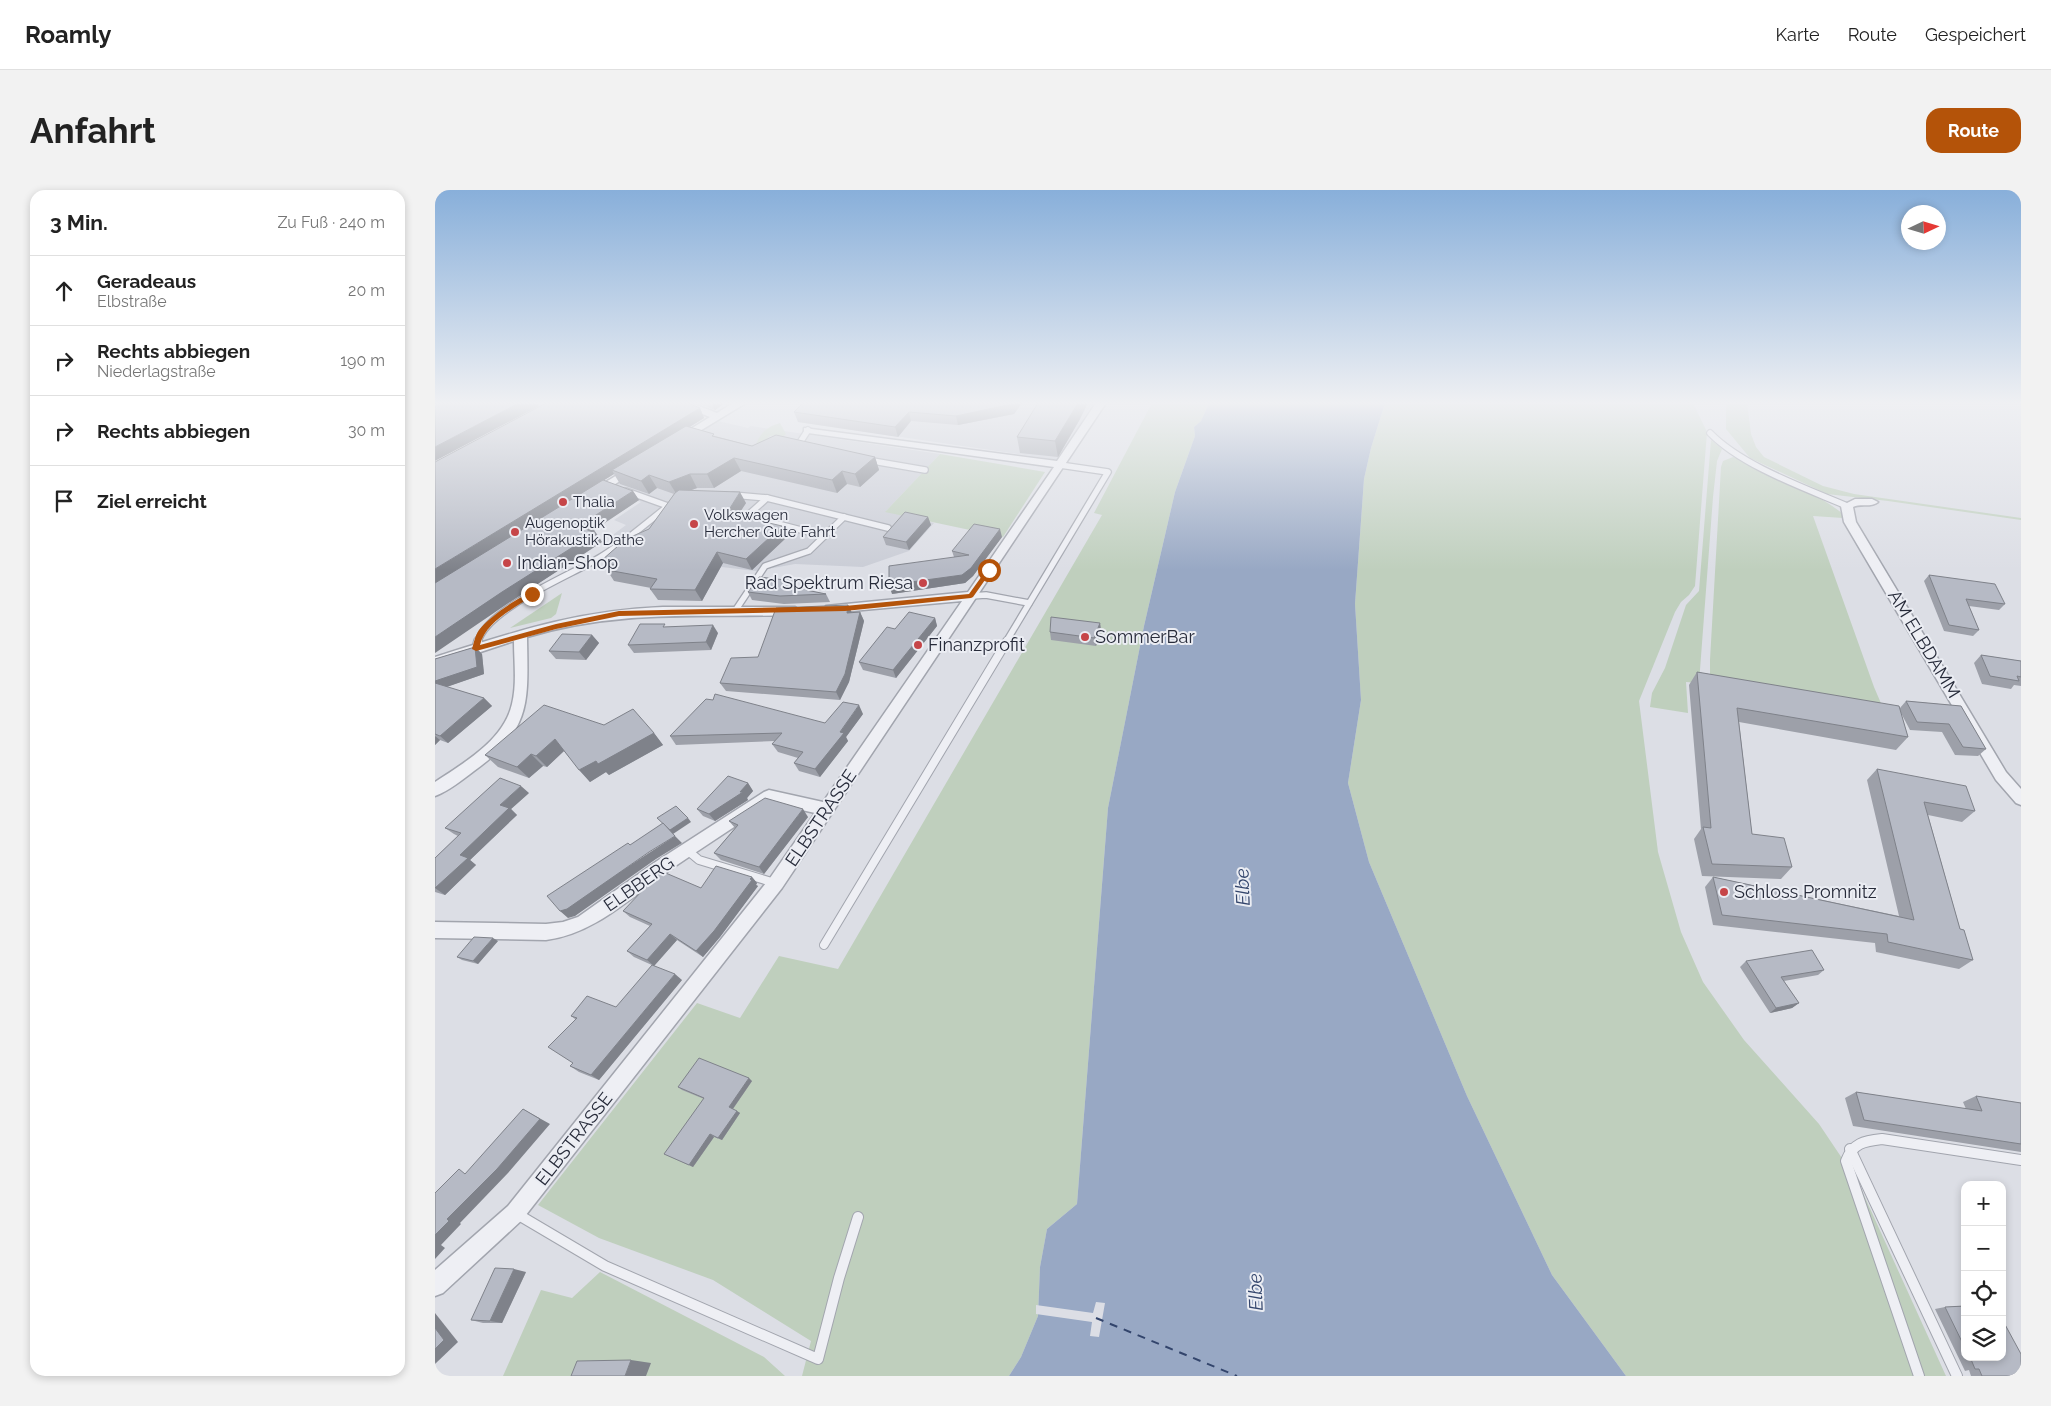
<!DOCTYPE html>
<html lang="de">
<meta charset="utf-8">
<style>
:root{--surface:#fff;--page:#f2f2f2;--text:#222;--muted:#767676;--line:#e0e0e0;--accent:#b45309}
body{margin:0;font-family:Raleway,sans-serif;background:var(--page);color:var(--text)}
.controls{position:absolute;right:15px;bottom:15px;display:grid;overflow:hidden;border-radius:10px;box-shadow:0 2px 8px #0003}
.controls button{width:45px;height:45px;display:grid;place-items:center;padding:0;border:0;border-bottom:1px solid var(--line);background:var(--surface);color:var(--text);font:25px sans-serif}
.compass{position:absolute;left:1466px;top:15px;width:45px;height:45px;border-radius:50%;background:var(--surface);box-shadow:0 2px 8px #0003;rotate:86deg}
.stop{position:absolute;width:15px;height:15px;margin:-11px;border:4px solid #b45309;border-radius:50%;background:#fff}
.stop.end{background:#b45309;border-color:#fff;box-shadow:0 1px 5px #0008}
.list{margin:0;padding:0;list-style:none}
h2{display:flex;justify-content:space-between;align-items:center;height:65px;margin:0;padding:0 20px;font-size:21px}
h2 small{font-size:16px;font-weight:400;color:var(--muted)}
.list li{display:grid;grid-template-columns:32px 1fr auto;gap:15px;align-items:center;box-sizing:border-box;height:70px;padding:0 20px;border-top:1px solid var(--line)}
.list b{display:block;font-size:19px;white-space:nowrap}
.list p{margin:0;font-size:16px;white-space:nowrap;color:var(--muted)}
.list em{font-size:16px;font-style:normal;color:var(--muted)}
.icon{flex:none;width:28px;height:28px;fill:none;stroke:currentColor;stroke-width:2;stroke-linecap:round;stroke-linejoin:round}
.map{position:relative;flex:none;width:1586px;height:1186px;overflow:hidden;border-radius:15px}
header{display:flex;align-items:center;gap:30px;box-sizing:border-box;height:70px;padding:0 25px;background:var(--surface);border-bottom:1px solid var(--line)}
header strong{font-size:24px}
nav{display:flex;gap:28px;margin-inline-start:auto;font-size:18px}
.intro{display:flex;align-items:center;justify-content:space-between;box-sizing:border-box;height:120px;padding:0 30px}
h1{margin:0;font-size:35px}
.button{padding:12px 22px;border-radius:15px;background:var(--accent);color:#fff;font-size:18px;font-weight:700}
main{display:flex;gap:30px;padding:0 30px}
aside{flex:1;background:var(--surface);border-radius:15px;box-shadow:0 2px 8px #0003}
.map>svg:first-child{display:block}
.built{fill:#cacdd6}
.green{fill:#bfcfbd}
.water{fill:#98a8c4}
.pier{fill:#dcdee5}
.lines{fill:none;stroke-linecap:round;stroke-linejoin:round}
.ferry{stroke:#33456c;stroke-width:2;stroke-dasharray:8 7;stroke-linecap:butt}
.lane-far2-casing{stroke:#a2a5ae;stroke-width:8}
.lane-far1-casing{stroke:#a2a5ae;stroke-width:10}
.lane-casing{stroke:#a2a5ae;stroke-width:12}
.street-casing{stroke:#a2a5ae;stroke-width:3}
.lane-far2{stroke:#eeeff4;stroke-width:5.5}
.lane-far1{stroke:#eeeff4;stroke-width:8}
.lane{stroke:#eeeff4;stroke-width:10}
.street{fill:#eeeff4;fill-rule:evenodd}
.wall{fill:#9da0a9}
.shaded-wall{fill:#7f828a}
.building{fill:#b6bac5;stroke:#7f828a}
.route{fill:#b45309}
.poi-dot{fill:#c64548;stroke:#ebedf3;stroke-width:2}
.labels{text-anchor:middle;stroke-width:4;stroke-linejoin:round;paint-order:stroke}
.far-poi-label{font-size:15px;fill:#272b3a;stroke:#ebedf3;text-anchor:start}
.poi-label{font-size:18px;fill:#272b3a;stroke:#ebedf3;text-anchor:start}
.street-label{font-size:18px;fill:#272b3a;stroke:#ebedf3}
.water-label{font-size:19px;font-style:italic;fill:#33456c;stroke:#ebedf3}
</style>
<header>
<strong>Roamly</strong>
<nav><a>Karte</a><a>Route</a><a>Gespeichert</a></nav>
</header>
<div class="intro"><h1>Anfahrt</h1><a class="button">Route</a></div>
<main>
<aside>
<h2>3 Min.<small>Zu Fuß · 240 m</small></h2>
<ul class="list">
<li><svg class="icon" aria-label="ahead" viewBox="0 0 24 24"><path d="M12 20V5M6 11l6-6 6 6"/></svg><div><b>Geradeaus</b><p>Elbstraße</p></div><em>20 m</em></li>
<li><svg class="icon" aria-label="right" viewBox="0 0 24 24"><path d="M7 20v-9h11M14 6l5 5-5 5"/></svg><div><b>Rechts abbiegen</b><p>Niederlagstraße</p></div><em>190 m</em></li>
<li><svg class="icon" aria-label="right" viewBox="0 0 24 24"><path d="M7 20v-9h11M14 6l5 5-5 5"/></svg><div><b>Rechts abbiegen</b></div><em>30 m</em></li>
<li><svg class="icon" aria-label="arrive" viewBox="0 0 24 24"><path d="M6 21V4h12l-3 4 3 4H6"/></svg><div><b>Ziel erreicht</b></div></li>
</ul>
</aside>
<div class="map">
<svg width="1586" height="1186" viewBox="0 0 1586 1186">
<rect width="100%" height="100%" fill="#dcdee5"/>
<g class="built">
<polygon points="373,213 658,213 624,270 363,232"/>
<polygon points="283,231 313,238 316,236 505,264 451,321 499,333 474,361 428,377 360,374 321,381 183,365 179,344 191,335 179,330 206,312 172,300"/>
</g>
<g class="green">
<polygon points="717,213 774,213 766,231 759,237 760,246 740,302 709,436 673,618 642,1014 612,1039 605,1077 603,1126 586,1167 574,1186 367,1186 376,1151 278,1090 164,1048 103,1015 262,813 305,828 344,766 403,779 667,325 659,323"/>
<polygon points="950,213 1258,213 1272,242 1260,396 1254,405 1246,412 1240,422 1204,511 1223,662 1246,742 1268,792 1309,850 1384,934 1423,992 1511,1186 1191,1186 1117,1085 1032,906 934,672 913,593 926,510 920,414 929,289 936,258"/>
<polygon points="1291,213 1312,213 1316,244 1321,257 1329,267 1388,296 1419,304 1586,328 1586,330 1453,311 1392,304 1315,268 1291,239"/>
<path d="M345 233 351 244 334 260 343 245 335 246 323 258H320C324 244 331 237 345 233Z"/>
<polygon points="1276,250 1287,259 1282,271 1278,307 1264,493 1251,492 1253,523 1215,517 1217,503 1230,478 1251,415 1264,401"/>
<polygon points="505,264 610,282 568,347 450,322"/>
<path d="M1298 267C1320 271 1391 309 1408 324V328L1378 326 1439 497 1451 525 1275 496V470L1286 277 1288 271Z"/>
<polygon points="127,403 121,424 116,428 75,438"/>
<polygon points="165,1082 329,1167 350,1186 68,1186 106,1100 137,1108"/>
</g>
<polygon class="water" points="774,213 950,213 936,258 929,289 920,414 926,510 913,593 934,672 1032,906 1117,1085 1191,1186 574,1186 586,1167 603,1126 605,1077 612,1039 642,1014 673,618 709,436 740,302 760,246 759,237 766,231"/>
<polygon class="pier" points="661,1112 670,1113 664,1147 655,1146 657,1132 601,1124 601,1115 658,1123"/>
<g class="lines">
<polyline class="ferry" points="661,1128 802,1186"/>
<defs>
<g id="lane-far2">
<path d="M1275 243C1307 276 1370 298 1412 316"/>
<polyline points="370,256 364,254 373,240"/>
<polyline points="432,270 490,280"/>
<polyline points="191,301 233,316"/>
<polyline points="298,305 332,308 453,338"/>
<polyline points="332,308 312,326 389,346"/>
<polyline points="536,406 551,405 594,413"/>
<polyline points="300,421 330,376 374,361 409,327"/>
<path d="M43 452C51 419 136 385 164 368 188 354 210 334 232 317"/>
<polyline points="571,452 673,282 625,275"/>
</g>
<g id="lane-far1">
<polyline points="41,459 43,451"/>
<polyline points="252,660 264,670 340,693"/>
<polyline points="389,755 572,451"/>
</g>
<g id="lane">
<polyline points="1415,959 1522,1186"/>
<polyline points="82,1024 170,1076 383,1169 404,1088 423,1027"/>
<path d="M1484 1186 1411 971C1418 953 1429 951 1447 949L1586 970"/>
</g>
<g id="street">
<polygon points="240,213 256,213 282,223 298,213 311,213 245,253 241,252 240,250 241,248 275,227"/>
<path d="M661 213H671L347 698 87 1030 8 1103 0 1106V1080L73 1016 335 688 380 623 336 613C302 635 267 658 233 681 195 708 159 744 111 750L0 748V732L111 734 128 732 143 727 222 671 329 602 334 600 388 612 527 411 395 423 391 422 389 419 391 416 533 402 619 277 373 243 369 242V238L622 271Z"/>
<polygon points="197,276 202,279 201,281 161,306 157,307 151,304"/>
<path d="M1420 309H1437L1443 312C1436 318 1426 313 1418 317L1421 332 1571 582 1586 599V615L1581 613 1561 590 1409 332 1406 316Z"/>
<path d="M228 417H360L366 421 360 425C265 428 185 419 92 447 93 513 97 539 39 581 27 590 14 601 0 606V592C29 573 69 550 77 514 82 494 79 472 79 451L0 477V467C79 442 144 420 228 417Z"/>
</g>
</defs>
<use href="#lane-far2" class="lane-far2-casing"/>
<use href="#lane-far1" class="lane-far1-casing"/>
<use href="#lane" class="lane-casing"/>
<use href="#street" class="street-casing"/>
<use href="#lane-far2" class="lane-far2"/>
<use href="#lane-far1" class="lane-far1"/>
<use href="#lane" class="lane"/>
<use href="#street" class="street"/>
</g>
<g class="wall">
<polygon points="263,213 290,213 280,220"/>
<polygon points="368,213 587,213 579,224 523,235 476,231 463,247 363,232 359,222"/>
<polygon points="265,218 269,228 255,237 280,246 317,256 440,267 444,280 425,297 412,294 402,303 306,281 279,298 262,298 254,301 311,313 303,325 352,347 317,380 288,373 267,411 223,410 215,399 216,398 179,391 172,380 173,380 167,370 214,339 239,304 222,298 214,304 185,294 179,284 137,310 198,301 204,310 159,340 167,352 75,412 0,272"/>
<polygon points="645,229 623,267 585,263 582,247"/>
<polygon points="493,327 496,335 474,360 451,355 448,347"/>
<polygon points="567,347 538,386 530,393 457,404 519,367 517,361"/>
<polygon points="1494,385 1570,414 1564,420 1534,416 1544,440 1538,446 1509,441 1489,391"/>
<polygon points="359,391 362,398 391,404 395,412 349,414 317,410 313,402"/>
<polygon points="413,415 417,423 425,422 429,431 414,492 405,510 291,501 285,493 323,467"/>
<polygon points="500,428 502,436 461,488 428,480 424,472 460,439"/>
<polygon points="665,433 666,441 661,456 616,450 615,442"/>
<polygon points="283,443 276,460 199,463 193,455"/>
<polygon points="157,445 164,453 151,470 121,469 114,461"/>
<polygon points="40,457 47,464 49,484 11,497 49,508 57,516 13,553 5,550 0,555 0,469"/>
<polygon points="1546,465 1586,471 1586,496 1579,495 1576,499 1547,494 1539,473"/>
<polygon points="1262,482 1465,518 1471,511 1526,516 1551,559 1543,566 1520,565 1507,542 1475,540 1466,523 1473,547 1461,560 1304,532 1317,644 1357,677 1346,689 1267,686 1259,649 1266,639 1254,495"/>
<polygon points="428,524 411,547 413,551 385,587 364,581 359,573 363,568 343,562 337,554 340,551 241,555 235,546 390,533"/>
<polygon points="169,535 219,543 228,555 174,585 171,582 155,592 129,561 112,577 108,576 94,588 63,577 50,565"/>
<polygon points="1442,579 1540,621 1527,632 1493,625 1525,739 1538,770 1524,779 1441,762 1440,753 1278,735 1270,697 1278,687 1464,726 1432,590"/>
<polygon points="313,593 318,601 312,608 313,610 280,631 268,626 262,619"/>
<polygon points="94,603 76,619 82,625 35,670 41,675 10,705 0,702 0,668 23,646 19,644 10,638"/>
<polygon points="373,627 329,684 286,670 279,663 300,638 294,631"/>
<polygon points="317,687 322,693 321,695 323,696 285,747 268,767 242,750 219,776 199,767 192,761 215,736 195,727 188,721 266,698"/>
<polygon points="63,751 43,774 27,770 22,767"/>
<polygon points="1311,771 1389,780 1383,785 1349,791 1364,813 1357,818 1335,823 1305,777"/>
<polygon points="247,790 164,890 144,882 135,876 138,873 140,829 136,826 181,817"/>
<polygon points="317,891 298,919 305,923 287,950 279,947 258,977 229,964 269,909 247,900 243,897"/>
<polygon points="1421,902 1531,919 1528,912 1541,906 1586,913 1586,962 1418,936 1410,908"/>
<polygon points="91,1082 67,1133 48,1133 36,1130"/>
<polygon points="1530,1116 1530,1167 1567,1167 1586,1186 1536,1186 1534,1180 1530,1181 1500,1119 1510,1117"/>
</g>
<g class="shaded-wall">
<polygon points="84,213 102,213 104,216 0,271 0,257"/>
<polygon points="277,213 290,213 280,220"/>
<polygon points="578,213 587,213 579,224 523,235 521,226"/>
<polygon points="643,213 653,213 645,229 623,267 620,251"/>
<polygon points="265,218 269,228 181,282 177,280 179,284 0,394 0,379"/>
<polygon points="474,222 476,231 463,247 460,237"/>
<polygon points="440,267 444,280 425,297 420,284"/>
<polygon points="299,268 306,281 279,298 272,284"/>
<polygon points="407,281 412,294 402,303 397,290"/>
<polygon points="255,284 262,298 242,305 234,292"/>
<polygon points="214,285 222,298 214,304 206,291"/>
<polygon points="198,301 204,310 159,340 167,352 75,412 0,463 0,447 148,338 150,332"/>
<polygon points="305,302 311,313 298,333 292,323"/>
<polygon points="493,327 496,335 474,360 471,352"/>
<polygon points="347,336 352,347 317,380 311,369"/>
<polygon points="565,339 567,347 538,386 530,393 457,404 454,395 527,385"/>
<polygon points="282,362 288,373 267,411 260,400"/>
<polygon points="359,391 363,399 353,399"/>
<polygon points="413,415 417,423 412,423"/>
<polygon points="425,422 429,431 414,492 405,510 401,502"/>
<polygon points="500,428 502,436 461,488 458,480"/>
<polygon points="665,433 666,441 661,456 659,448"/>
<polygon points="278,435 283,443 276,460 271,452"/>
<polygon points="157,445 164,453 151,470 144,462"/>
<polygon points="40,457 47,464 49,484 3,500 0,496 0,491"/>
<polygon points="49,508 57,516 13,553 5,546"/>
<polygon points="424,515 428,524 411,547 413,551 385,587 380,579"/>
<polygon points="219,543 228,555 174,585 171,582 155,592 144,580 161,571"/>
<polygon points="0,546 5,550 0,555"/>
<polygon points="120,549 130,560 112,577 101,566"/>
<polygon points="96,564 108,576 94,588 82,577"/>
<polygon points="313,593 318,601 312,608 313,610 280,631 274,624 305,602"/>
<polygon points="86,596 94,603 76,619 82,625 35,670 41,675 10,705 0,698 25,665 65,615"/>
<polygon points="368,619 373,627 329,684 324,677"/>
<polygon points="253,628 256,632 238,644 234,640"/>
<polygon points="240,646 247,653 221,669 140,726 133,728 125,721"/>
<polygon points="317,687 322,693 321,695 323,696 285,747 268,767 261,761"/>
<polygon points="235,744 242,750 219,776 212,770"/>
<polygon points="58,748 63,751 43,774 38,771"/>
<polygon points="240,784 247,790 164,890 156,885"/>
<polygon points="1364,813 1357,818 1335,823 1341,818"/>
<polygon points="314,888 317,891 297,920 294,917"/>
<polygon points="88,919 115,934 73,983 25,1033 26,1034 6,1055 10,1058 0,1069 0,1045 12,1029"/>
<polygon points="302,921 305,923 287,950 283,948"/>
<polygon points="275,944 279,947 258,977 254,975"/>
<polygon points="79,1079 91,1082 67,1133 55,1131"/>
<polygon points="0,1123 23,1152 0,1174"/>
<polygon points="196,1170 216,1173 211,1186 190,1186"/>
</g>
<g class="building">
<polygon points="0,213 84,213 0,257"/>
<polygon points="111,213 253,213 265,218 0,379 0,272"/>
<polygon points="368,213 578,213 577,214 521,226 474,222 460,237 359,222"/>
<polygon points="603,213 643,213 620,251 582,247"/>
<polygon points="251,236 279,244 277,246 317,256 341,245 440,267 420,284 407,281 397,290 299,268 272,284 255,284 234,292 214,285 206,291 177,280"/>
<polygon points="168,290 198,301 150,332 155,334 148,338 160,343 67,402 0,447 0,393"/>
<polygon points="244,300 305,302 292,323 347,336 311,369 282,362 260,400 215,399 222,389 172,380 184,377 167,370 191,349 214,339 240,303"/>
<polygon points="470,322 493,327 471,352 448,347"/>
<polygon points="539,334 565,339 536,378 527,385 454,395 454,376 534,365 517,361"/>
<polygon points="1494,385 1560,394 1570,414 1531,409 1544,440 1514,435"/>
<polygon points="324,387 359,391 353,399 371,397 371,400 391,404 345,406 313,402"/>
<polygon points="413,415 412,423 425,422 410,484 401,502 285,493 296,468 323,467 341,418"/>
<polygon points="474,422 500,428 458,480 424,472 452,437 460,439"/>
<polygon points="616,427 665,433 659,448 615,442"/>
<polygon points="205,434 230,434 228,437 278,435 271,452 193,455"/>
<polygon points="127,444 157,445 144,462 114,461"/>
<polygon points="40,457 42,477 0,491 0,469"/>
<polygon points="1546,465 1586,471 1586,487 1582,486 1584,491 1555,486"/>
<polygon points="1262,482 1464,516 1473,547 1302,518 1317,644 1349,648 1357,677 1277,674 1268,637 1276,638"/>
<polygon points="0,493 49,508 5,546 0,544"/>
<polygon points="280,504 390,533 408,512 424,515 405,542 409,543 380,579 359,573 368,562 337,554 347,543 235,546 271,509 278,510"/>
<polygon points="1471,511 1526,516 1551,559 1528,557 1514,534 1482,532"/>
<polygon points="109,515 169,535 198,519 219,543 163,574 161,571 144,580 120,549 101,566 96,564 82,577 50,565"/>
<polygon points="1442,579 1531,596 1540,621 1489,612 1525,739 1529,740 1538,770 1453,752 1452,744 1287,725 1278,687 1479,730"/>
<polygon points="293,586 313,593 305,602 308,602 274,624 262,619"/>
<polygon points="65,588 86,596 65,615 74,618 25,665 33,668 0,698 0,668 26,643 10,638"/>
<polygon points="330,608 368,619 324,677 279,663 303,635 294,631"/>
<polygon points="241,616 253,628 235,640 222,628"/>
<polygon points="228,633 240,646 214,662 132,719 125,721 112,706 193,653 195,655"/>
<polygon points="281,676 317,687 315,689 317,690 279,741 261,761 235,744 212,770 192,761 217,734 188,721 226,681 266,698"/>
<polygon points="39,747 58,748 38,771 22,767"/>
<polygon points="1377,760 1389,780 1346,787 1364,813 1341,818 1311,771"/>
<polygon points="217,775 240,784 156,885 135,876 138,873 113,857 142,828 136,826 152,806 181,817"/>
<polygon points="264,868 314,888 294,917 302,921 283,948 275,944 254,975 229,964 269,908 243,897"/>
<polygon points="1421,902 1547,921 1541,906 1586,913 1586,954 1429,930"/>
<polygon points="88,919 105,929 62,979 12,1029 14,1031 0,1045 0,1003 24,979 30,984"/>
<polygon points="60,1078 79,1079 55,1131 36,1130"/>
<polygon points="1530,1116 1530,1158 1510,1117"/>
<polygon points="1567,1129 1586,1164 1586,1186 1547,1186 1544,1179 1540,1179 1535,1167 1567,1167"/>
<polygon points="0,1138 9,1150 0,1159"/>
<polygon points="196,1170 190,1186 136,1186 142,1171"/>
</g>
<linearGradient id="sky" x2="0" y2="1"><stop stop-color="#88afda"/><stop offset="0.56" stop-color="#eff0f3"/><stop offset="1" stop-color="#eff0f3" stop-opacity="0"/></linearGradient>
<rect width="1586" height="380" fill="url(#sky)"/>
<path class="route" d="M552 379 557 380 538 407 536 408 410 421 184 426 121 439 41 461 37 459C39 452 40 446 44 440 53 428 83 407 97 402L100 404 99 405C80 418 51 431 45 455L121 434 184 421 410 416 534 404Z"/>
<g class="poi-dot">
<circle cx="128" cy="312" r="5"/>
<circle cx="259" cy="334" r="5"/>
<circle cx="80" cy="342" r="5"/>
<circle cx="72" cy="373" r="5"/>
<circle cx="488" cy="393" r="5"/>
<circle cx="650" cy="447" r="5"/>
<circle cx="483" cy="455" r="5"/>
<circle cx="1289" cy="702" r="5"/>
</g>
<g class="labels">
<g class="far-poi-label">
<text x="138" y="317">Thalia</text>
<text x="269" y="330">Volkswagen<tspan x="269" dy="17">Hercher Gute Fahrt</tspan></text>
<text x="90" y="338">Augenoptik<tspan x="90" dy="17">Hörakustik Dathe</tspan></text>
</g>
<g class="poi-label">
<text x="82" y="379">Indian-Shop</text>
<text x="478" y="399" text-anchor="end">Rad Spektrum Riesa</text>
<text x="660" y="453">SommerBar</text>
<text x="493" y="461">Finanzprofit</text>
<text x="1299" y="708">Schloss Promnitz</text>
</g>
<g class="street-label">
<text transform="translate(1489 454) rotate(59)" y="6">AM ELBDAMM</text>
<text transform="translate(386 628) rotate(-56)" y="6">ELBSTRASSE</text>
<text transform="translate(204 694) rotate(-35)" y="6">ELBBERG</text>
<text transform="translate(139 949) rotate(-52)" y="6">ELBSTRASSE</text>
</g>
<g class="water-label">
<text transform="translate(807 697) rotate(-92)" y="7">Elbe</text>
<text transform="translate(820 1102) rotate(-92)" y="7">Elbe</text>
</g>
</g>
</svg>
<div class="controls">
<button>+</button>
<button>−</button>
<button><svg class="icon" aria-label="locate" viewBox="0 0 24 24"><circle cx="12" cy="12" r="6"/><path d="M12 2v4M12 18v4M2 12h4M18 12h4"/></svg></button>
<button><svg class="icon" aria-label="layers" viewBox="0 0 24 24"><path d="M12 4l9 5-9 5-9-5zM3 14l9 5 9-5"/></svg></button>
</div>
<svg class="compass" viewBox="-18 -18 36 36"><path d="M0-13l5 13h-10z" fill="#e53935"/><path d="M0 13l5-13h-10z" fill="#767676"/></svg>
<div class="stop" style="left:554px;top:380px"></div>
<div class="stop end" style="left:97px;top:404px"></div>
</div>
</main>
